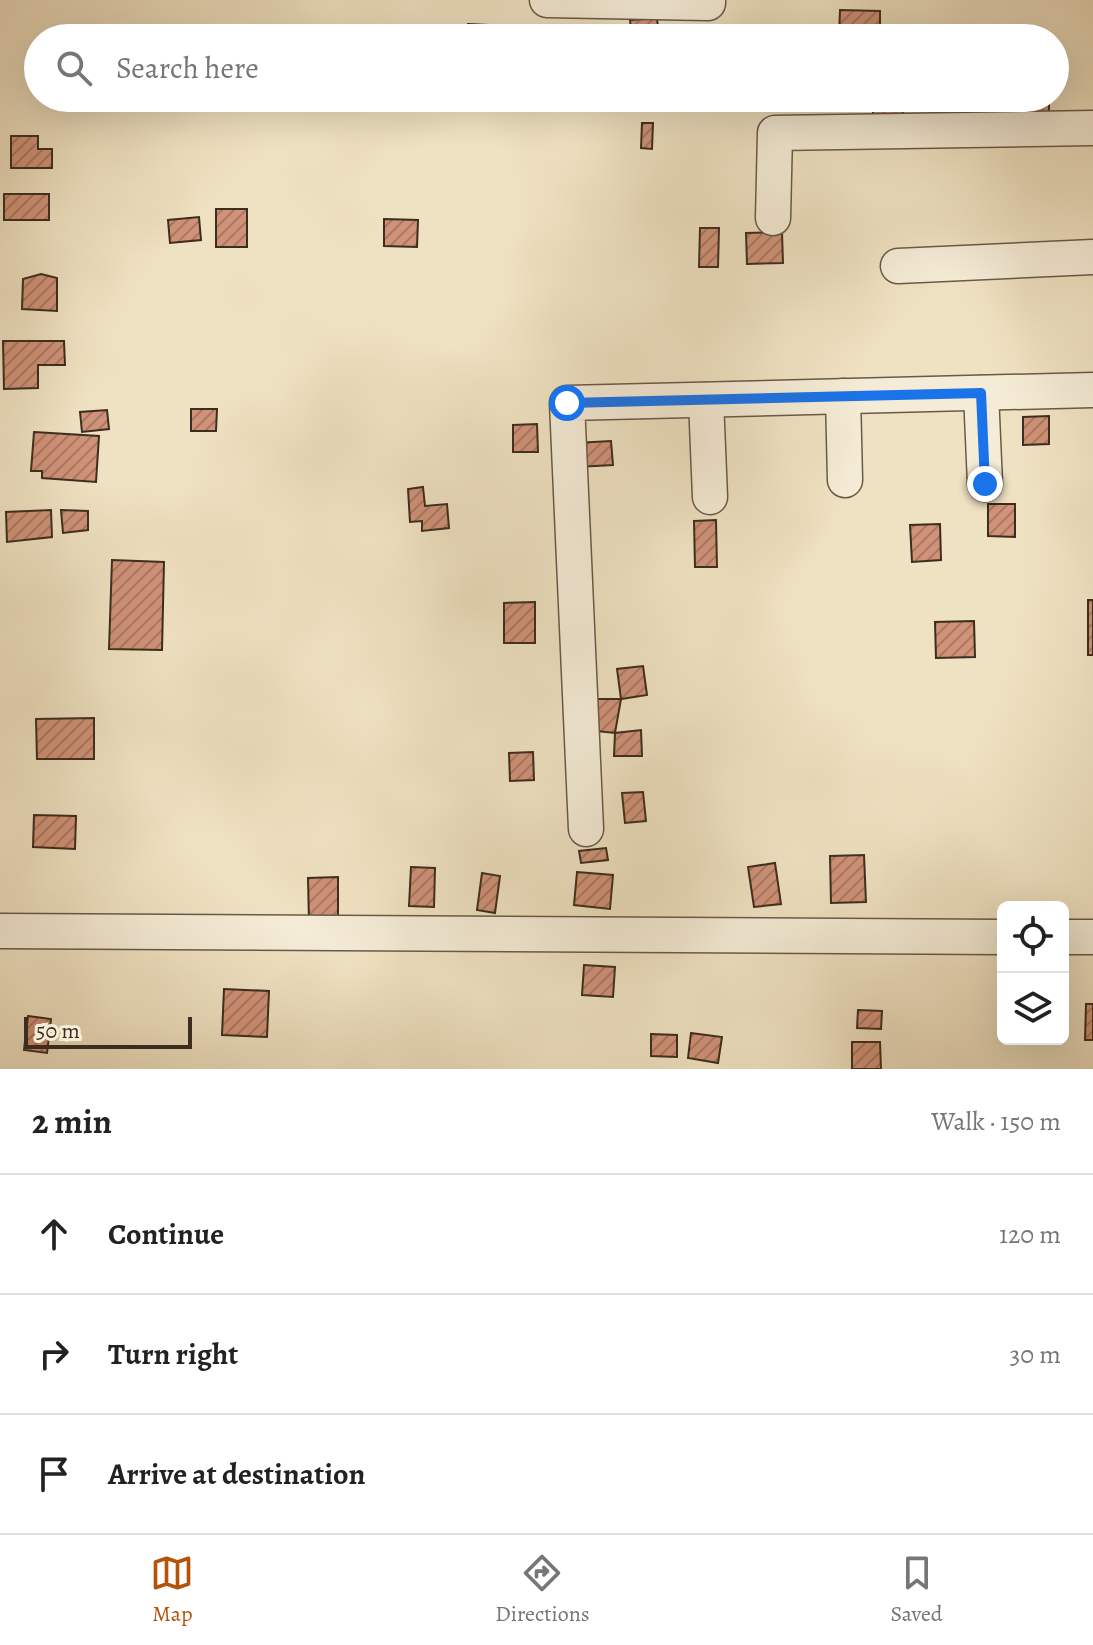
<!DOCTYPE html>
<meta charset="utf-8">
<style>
:root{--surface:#fff;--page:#f6f6f6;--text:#222;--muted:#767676;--line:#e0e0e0;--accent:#b45309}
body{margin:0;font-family:Alegreya,serif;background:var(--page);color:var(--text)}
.controls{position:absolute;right:24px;bottom:24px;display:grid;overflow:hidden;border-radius:12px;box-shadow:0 8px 32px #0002}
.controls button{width:72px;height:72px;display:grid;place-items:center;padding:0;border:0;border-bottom:2px solid var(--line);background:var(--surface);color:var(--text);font:40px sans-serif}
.scale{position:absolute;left:24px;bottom:20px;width:168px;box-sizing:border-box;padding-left:8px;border:4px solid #3c2d1e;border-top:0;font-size:22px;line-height:28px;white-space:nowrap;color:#3c2d1e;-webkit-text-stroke:6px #f5ecd7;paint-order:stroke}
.stop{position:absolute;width:24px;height:24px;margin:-18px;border:6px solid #1a73e8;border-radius:50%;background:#fff}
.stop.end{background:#1a73e8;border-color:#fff;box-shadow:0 2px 8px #0008}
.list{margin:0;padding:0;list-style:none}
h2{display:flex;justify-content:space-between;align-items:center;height:104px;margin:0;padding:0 32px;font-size:34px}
h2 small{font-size:26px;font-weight:400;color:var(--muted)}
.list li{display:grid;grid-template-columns:52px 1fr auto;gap:24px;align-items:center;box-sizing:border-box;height:120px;padding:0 32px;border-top:2px solid var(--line)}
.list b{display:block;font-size:30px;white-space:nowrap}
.list em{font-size:26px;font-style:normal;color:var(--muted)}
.icon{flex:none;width:44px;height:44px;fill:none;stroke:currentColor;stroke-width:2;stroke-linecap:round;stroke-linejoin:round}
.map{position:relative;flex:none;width:1093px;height:1069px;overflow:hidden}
.search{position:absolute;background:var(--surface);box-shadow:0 8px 32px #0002;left:24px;right:24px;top:24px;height:88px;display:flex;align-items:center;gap:20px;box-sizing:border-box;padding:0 28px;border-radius:44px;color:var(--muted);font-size:30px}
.sheet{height:464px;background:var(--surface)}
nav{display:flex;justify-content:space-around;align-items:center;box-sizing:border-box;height:112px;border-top:2px solid var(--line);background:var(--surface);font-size:22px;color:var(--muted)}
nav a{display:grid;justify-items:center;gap:4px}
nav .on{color:var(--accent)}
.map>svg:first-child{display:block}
.building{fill:url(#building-hatch);stroke:#3c2d1e;stroke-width:2}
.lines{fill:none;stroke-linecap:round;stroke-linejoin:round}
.minor-casing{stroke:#695a47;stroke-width:37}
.minor{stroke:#f5ecd7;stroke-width:34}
.route{stroke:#1a73e8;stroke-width:10}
</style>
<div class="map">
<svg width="1093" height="1069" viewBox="0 0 1093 1069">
<defs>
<pattern id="building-hatch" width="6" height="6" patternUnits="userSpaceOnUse" patternTransform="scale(2)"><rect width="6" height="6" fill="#d09278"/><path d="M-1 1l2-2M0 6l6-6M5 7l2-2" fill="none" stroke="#aa7862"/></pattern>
</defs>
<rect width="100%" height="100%" fill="#efe2c2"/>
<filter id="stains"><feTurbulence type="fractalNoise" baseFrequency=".0025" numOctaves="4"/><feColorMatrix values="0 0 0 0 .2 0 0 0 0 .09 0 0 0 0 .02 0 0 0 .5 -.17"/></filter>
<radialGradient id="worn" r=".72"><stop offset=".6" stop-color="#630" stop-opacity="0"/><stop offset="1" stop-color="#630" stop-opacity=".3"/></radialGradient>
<g class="building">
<polygon points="840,10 880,11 880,38 839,38"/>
<polygon points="657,18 659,38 632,38 630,20"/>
<polygon points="468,24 511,26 510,38 468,38"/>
<rect x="873" y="98" width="30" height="17"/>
<polygon points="1013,98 1049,98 1049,117 1014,118"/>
<polygon points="642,123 653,123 652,149 641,148"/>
<polygon points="11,136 38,136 38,149 52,149 52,168 11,168"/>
<rect x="4" y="194" width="45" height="26"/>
<rect x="216" y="209" width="31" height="38"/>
<polygon points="199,217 201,240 170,243 168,220"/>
<polygon points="384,219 418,220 417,247 384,246"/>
<polygon points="700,228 719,228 718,267 699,267"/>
<polygon points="782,232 783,263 747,264 746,233"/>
<polygon points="41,274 57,278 57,311 22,309 23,279"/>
<polygon points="3,341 64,341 65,365 38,365 38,388 4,389"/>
<polygon points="191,409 217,409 216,431 191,431"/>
<polygon points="107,410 109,429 82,432 80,412"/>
<polygon points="1049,416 1049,444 1023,445 1023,417"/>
<polygon points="537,424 538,452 513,452 513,425"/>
<polygon points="34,432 99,436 96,482 42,478 42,471 31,471"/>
<polygon points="611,441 613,465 577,467 575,443"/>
<polygon points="423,487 425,506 447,504 449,528 422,531 422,521 410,522 408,489"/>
<polygon points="988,504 1015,504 1015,537 988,536"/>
<polygon points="51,510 52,537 7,542 6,512"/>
<polygon points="61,510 88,511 88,530 63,533"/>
<polygon points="716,520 717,567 695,567 694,521"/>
<polygon points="940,524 941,560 912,562 910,525"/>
<polygon points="112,560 164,562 162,650 109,649"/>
<rect x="1088" y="600" width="5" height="55"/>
<polygon points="535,602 535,643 504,643 504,603"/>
<polygon points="974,621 975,657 936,658 935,622"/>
<polygon points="643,666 647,695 621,699 617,669"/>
<polygon points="590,699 621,699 615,733 587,730"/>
<polygon points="94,718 94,759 37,759 36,719"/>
<polygon points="641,730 642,756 614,756 615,733"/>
<polygon points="533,752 534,780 510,781 509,753"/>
<polygon points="643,792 646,821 625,823 622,793"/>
<polygon points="34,815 76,816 75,849 33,847"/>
<polygon points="606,848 608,860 581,863 579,851"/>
<polygon points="864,855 866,902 831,903 830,856"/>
<polygon points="775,863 781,904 754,907 748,867"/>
<polygon points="411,867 435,868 434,907 409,906"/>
<polygon points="577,872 613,875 610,909 574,905"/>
<polygon points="482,873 500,876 495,913 477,910"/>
<polygon points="338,877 338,921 309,921 308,878"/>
<polygon points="584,965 615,967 613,997 582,995"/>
<polygon points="224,989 269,991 267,1037 222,1035"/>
<polygon points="1086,1004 1093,1004 1093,1040 1085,1040"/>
<polygon points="858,1010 882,1011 881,1029 857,1028"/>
<polygon points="28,1016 51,1019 47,1053 24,1050"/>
<polygon points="691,1033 722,1037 718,1063 688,1058"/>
<polygon points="651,1034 677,1035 677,1057 651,1056"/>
<polygon points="852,1042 880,1042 881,1069 852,1069"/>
</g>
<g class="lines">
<defs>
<g id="minor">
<polyline points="547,0 708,3 708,0"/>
<polyline points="773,218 775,133 1093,128"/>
<polyline points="898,266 1093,257"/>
<polyline points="981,393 985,484"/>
<polyline points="843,396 845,480"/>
<polyline points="706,400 710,497"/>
<polyline points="586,829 567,403 1093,390"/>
<polyline points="0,931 1003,937"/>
<polyline points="1063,937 1093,937"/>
</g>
</defs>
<use href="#minor" class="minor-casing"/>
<use href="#minor" class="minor"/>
</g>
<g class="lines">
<polyline class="route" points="567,403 981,393 985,484"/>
</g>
<rect width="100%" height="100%" filter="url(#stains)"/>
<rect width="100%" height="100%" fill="url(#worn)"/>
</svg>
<div class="controls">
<button><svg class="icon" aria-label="locate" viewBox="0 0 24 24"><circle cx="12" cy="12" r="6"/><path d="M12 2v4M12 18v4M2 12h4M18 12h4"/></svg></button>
<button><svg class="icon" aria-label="layers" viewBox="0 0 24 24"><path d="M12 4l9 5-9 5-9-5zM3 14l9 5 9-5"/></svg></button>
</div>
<div class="scale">50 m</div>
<div class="stop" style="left:567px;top:403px"></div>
<div class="stop end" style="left:985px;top:484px"></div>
<div class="search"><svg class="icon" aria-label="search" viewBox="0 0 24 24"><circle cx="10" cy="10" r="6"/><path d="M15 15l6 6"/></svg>Search here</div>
</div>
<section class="sheet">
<h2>2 min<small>Walk · 150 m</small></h2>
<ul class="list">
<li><svg class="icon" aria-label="ahead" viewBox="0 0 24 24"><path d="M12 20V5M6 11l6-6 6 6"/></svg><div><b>Continue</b></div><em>120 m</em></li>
<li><svg class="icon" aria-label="right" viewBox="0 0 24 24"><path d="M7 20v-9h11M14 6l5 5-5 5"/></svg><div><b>Turn right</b></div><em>30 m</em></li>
<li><svg class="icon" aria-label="arrive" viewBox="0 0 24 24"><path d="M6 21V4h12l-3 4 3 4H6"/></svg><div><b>Arrive at destination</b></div></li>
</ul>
</section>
<nav>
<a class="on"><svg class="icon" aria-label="map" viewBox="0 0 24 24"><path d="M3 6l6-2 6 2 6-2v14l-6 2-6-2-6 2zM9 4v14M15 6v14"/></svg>Map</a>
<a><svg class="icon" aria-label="directions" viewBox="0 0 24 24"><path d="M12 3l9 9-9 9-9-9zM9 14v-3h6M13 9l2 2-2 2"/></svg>Directions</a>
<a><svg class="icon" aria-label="saved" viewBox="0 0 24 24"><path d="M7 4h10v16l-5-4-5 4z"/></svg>Saved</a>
</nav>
